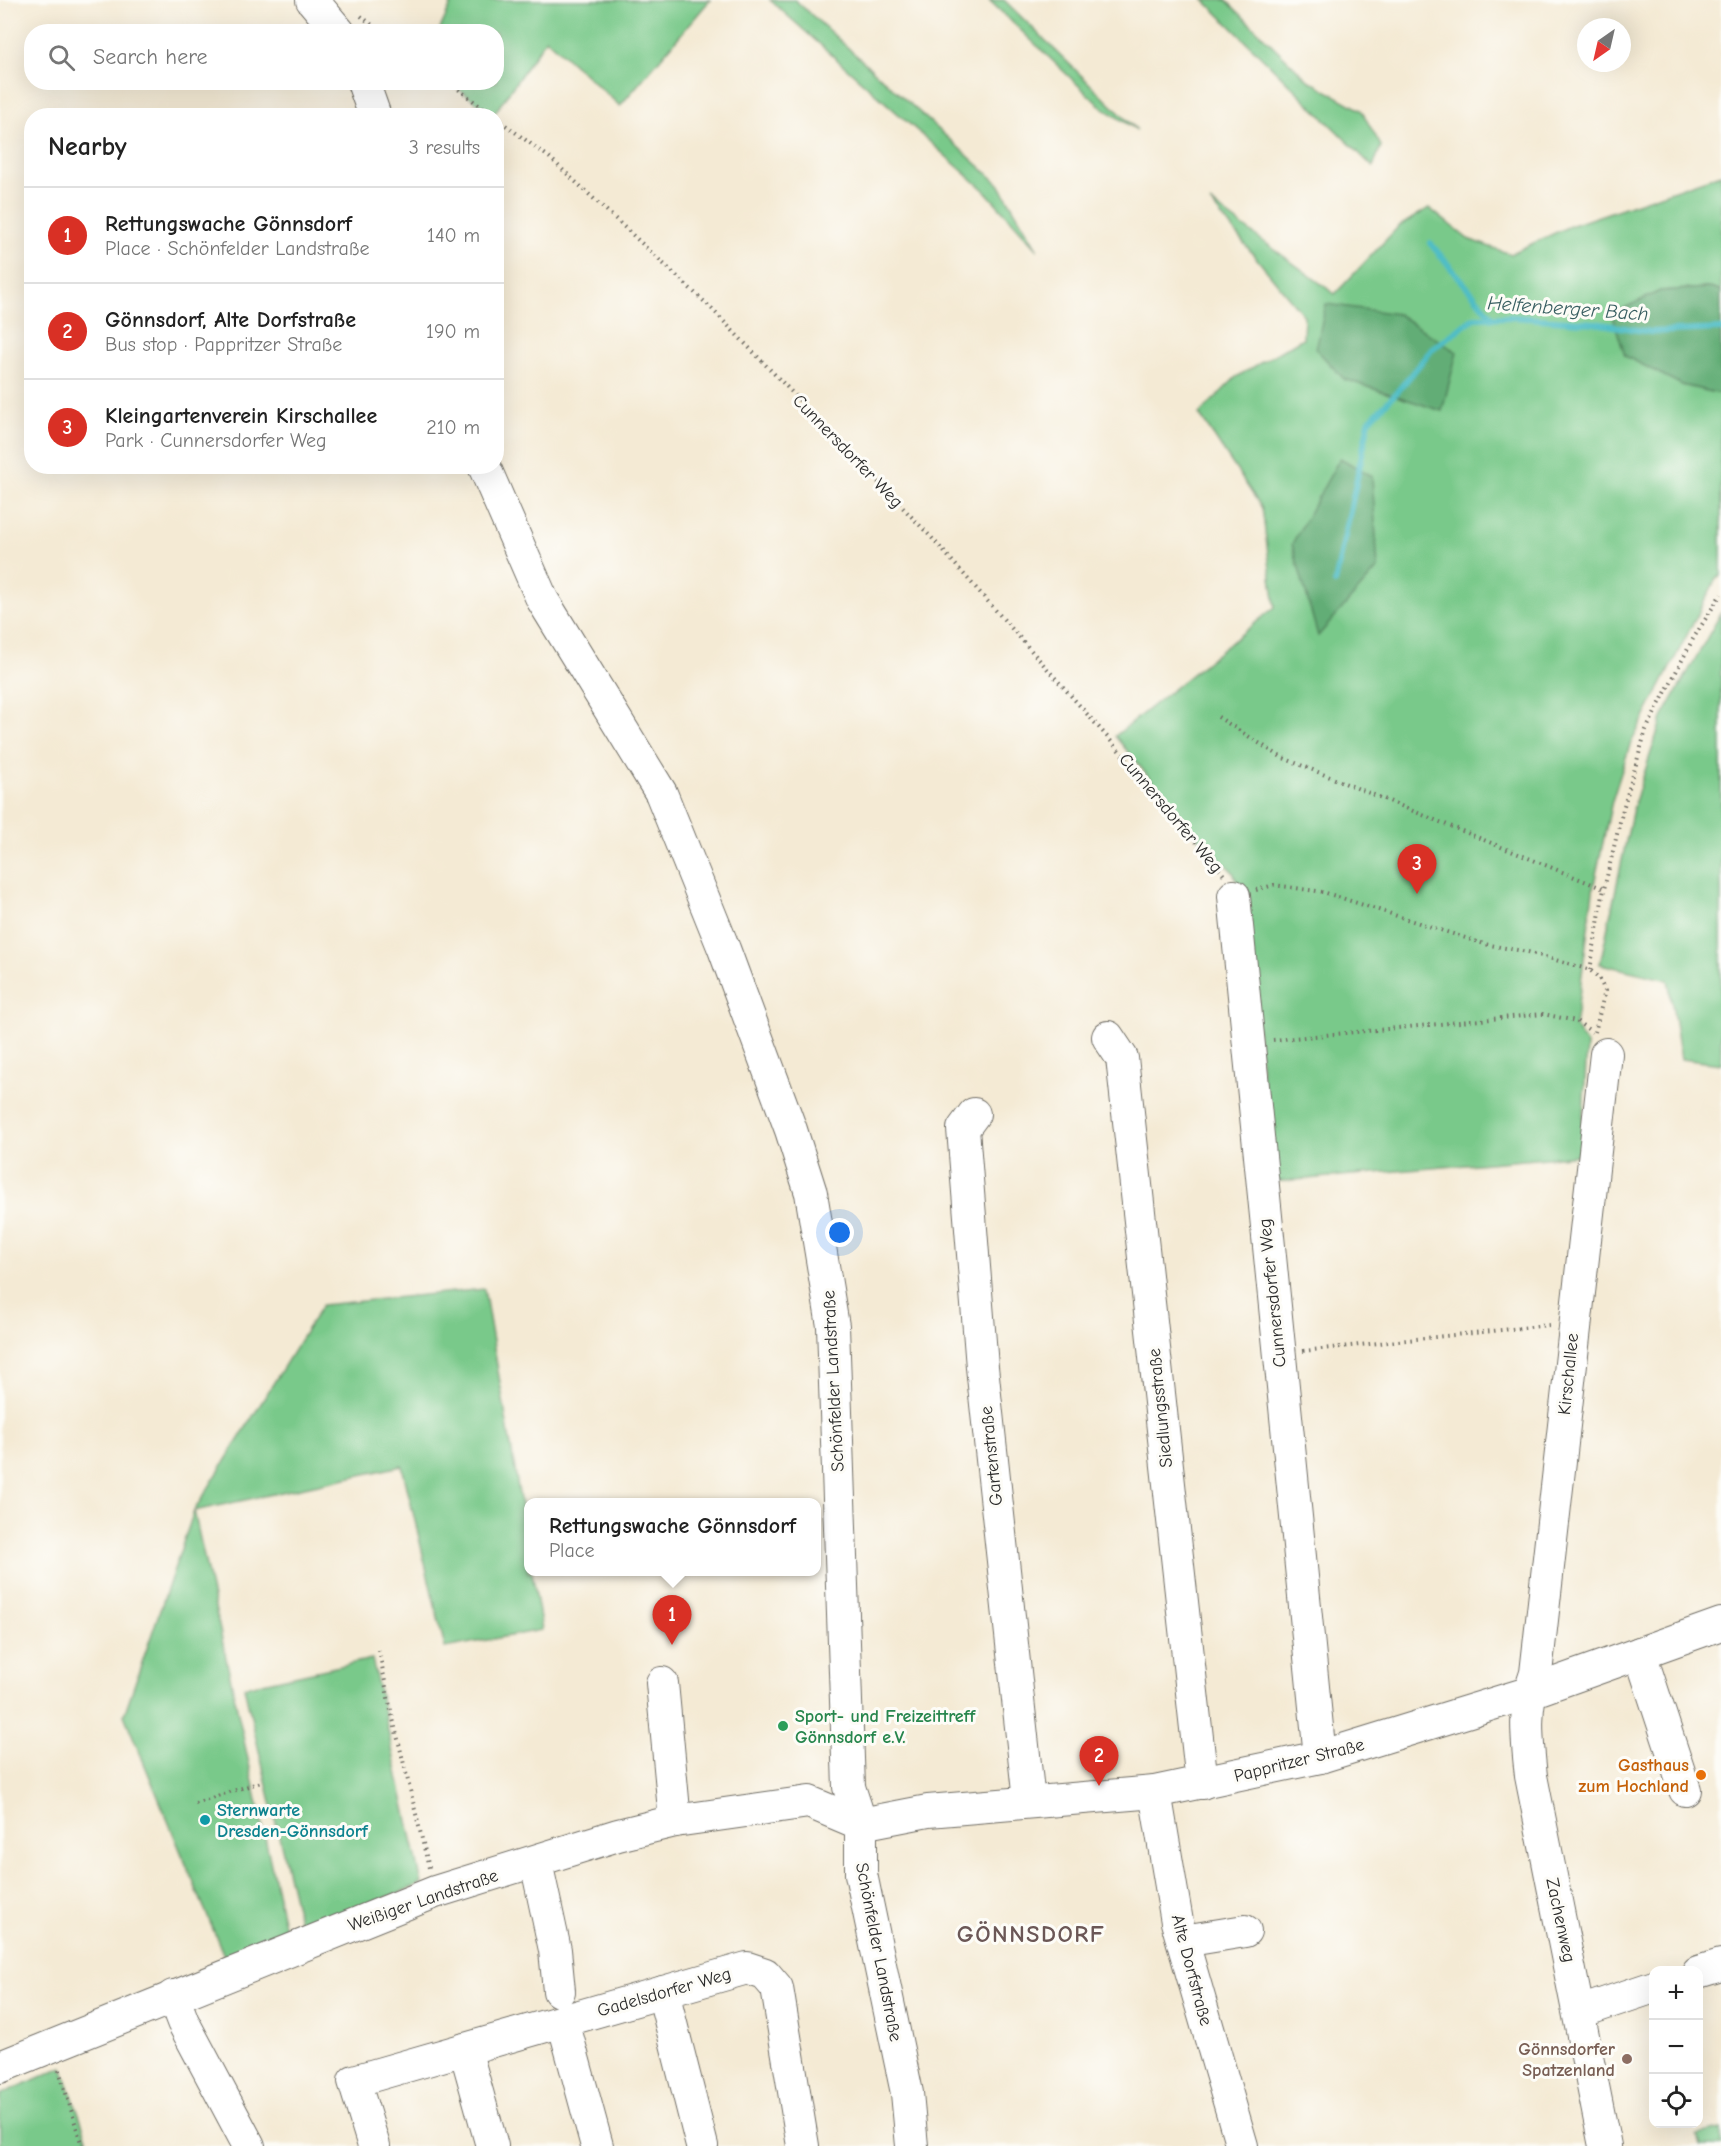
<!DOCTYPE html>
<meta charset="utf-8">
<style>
:root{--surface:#fff;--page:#f2f2f2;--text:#222;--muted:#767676;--line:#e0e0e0;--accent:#d93025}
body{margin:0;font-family:"Comic Neue",sans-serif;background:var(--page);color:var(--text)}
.controls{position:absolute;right:18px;bottom:18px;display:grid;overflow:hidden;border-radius:12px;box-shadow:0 6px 24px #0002}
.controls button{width:54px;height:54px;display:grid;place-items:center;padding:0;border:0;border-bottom:2px solid var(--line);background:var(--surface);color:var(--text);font:30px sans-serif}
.compass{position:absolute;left:1577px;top:18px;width:54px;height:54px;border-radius:50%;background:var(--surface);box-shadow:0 6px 24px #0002;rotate:214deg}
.you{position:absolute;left:840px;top:1233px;width:21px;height:21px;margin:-15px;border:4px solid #fff;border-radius:50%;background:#1a73e8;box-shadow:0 0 0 9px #1a73e833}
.badge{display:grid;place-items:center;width:39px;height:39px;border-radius:50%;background:var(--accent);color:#fff;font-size:20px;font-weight:700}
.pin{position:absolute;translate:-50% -50px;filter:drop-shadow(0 2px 3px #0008)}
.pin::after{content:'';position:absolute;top:32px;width:21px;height:18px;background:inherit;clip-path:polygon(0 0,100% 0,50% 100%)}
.popup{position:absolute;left:524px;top:1498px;width:297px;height:78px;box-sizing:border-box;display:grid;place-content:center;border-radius:12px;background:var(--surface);filter:drop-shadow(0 2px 4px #0005);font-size:20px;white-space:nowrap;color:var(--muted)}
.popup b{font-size:22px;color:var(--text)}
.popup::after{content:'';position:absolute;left:50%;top:100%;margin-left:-12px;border:12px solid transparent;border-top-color:var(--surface)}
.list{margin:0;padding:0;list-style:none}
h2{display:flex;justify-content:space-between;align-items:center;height:78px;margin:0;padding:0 24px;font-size:26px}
h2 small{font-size:20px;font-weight:400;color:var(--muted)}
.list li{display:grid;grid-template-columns:39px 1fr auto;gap:18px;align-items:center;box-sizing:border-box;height:96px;padding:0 24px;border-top:2px solid var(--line)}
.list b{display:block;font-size:22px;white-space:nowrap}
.list p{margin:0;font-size:20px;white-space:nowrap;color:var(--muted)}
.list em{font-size:20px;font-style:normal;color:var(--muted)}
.icon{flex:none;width:33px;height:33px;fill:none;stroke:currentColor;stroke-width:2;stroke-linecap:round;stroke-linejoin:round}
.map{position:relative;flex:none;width:1721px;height:2146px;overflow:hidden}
.search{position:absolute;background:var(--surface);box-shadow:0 6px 24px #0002;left:24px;top:24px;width:480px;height:66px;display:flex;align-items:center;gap:15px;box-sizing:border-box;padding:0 21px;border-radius:24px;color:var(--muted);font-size:22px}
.panel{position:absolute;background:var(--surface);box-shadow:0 6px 24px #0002;left:24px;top:108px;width:480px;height:366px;border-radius:24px}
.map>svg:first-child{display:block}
.green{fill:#79c98a;stroke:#527a5a;stroke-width:1.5}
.forest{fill:#62ad76;stroke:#466c50;stroke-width:1.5}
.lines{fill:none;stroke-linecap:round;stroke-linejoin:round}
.stream{stroke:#4fbdc6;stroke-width:6}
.minor-casing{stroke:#716e66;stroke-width:34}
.path{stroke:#716e66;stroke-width:4;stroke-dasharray:1.5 4.5;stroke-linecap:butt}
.minor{stroke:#fff;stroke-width:32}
.leisure-dot{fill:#2e9e5b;stroke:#fdfcf7;stroke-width:2}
.food-dot{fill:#e8710a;stroke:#fdfcf7;stroke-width:2}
.culture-dot{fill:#0f9aa8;stroke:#fdfcf7;stroke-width:2}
.education-dot{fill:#8d6e63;stroke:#fdfcf7;stroke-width:2}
.labels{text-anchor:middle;stroke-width:6;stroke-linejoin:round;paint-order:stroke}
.street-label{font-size:18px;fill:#2b2b2b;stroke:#fdfcf7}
.leisure-label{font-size:18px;font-weight:bold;fill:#27864d;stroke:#fdfcf7;text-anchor:start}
.food-label{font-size:18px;font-weight:bold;fill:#c56008;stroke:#fdfcf7;text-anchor:end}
.culture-label{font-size:18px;font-weight:bold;fill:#0d838f;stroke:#fdfcf7;text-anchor:start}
.education-label{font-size:18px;font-weight:bold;fill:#785e54;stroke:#fdfcf7;text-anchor:end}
.water-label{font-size:20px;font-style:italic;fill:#385e61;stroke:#fdfcf7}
.district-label{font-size:24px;font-weight:bold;letter-spacing:1.5px;fill:#6b5756;stroke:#fdfcf7}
</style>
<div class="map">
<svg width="1721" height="2146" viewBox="0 0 1721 2146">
<rect width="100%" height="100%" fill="#fdfcf7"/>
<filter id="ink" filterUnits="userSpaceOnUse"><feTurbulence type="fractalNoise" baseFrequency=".0167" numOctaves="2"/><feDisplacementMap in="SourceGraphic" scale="12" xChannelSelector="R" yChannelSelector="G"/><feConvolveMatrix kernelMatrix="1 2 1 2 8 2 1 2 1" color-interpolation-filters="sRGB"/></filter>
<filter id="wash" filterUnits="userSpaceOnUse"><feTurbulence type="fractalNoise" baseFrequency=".008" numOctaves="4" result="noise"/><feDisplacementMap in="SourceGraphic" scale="24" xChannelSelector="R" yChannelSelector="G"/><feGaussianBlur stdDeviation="1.35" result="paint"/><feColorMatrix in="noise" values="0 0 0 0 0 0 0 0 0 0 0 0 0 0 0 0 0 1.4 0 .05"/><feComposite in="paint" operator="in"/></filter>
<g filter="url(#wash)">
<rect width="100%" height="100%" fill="#f4ead4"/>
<g class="green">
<polygon points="453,0 710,0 620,106 546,39 494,114 450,83 496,82 496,32 439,31"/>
<polygon points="770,0 795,0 999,184 1038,250 985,191"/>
<polygon points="989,0 1004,0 1137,130 1101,107"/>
<polygon points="1204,0 1226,0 1308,80 1361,110 1381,146 1373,167"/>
<polygon points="1721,174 1721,290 1707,288 1660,291 1682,385 1721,394 1721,576 1716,579 1630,745 1612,801 1594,884 1575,1027 1587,1045 1581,1155 1273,1182 1245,905 1233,872 1201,841 1115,736 1275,607 1262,508 1199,414 1236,377 1303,338 1304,316 1210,202 1335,294 1398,227 1429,208 1468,239 1510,254 1570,226"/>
<polygon points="1721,613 1721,1064 1681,1059 1668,980 1600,964 1633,808 1662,718"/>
<polygon points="484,1289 528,1546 528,1572 532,1572 542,1630 445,1648 402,1466 194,1511 287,1938 227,1963 124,1715 194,1511 322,1305"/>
<polygon points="372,1659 422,1884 310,1926 299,1921 244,1687"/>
<polygon points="62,2067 90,2146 0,2146 0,2095"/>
<polygon points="1721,2130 1721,2146 1700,2146 1697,2135"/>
</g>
<g class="forest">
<polygon points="1707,288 1721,290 1721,394 1682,385 1625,356 1612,314 1660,291"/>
<polygon points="1326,304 1398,314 1457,352 1442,411 1344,379 1316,349"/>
<polygon points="1340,458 1372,476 1378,568 1318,636 1292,544"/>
</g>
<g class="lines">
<g class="stream">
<polyline points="1430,243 1493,318"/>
<polyline points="1335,583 1369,421 1397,392 1432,349 1474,318 1512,317 1595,323 1650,332 1721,329"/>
</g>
</g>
</g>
<g filter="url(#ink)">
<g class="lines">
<defs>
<g id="minor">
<polyline points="312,0 339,32"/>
<polyline points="363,82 375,116"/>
<polyline points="484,466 542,599 661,793 724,949 791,1130 811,1193 833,1326 849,1787 861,1824 861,1874 907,2093 912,2146"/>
<polyline points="1234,896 1320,1757"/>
<polyline points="1108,1037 1122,1058 1202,1783"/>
<polyline points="974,1114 963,1129 982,1367 1029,1801"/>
<polyline points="1640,1653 1685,1790"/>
<polyline points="662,1683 675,1821"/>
<polyline points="1155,1792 1177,1922 1242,2146"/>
<polyline points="861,1824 928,1811 1155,1792 1320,1757 1528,1693 1721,1624"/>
<polyline points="536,1862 555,1950 559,1991"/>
<polyline points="1183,1941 1245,1931"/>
<polyline points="1698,1972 1721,1965"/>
<polyline points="663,1992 702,2146"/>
<polyline points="173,1996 183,2022 249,2146"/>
<polyline points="1580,2012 1654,1987"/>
<polyline points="563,2021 597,2146"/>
<polyline points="465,2049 492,2146"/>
<polyline points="0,2067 435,1892 618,1835 675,1821 809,1802 861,1824"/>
<polyline points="374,2146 354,2081 747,1968 765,1974 777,1988 803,2146"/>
<path d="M1605 2146 1531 1776C1527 1740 1523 1707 1536 1673L1606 1054"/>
</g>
</defs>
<use href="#minor" class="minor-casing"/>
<g class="path">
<polyline points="361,16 381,32"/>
<polyline points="449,82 493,116"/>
<polyline points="496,118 550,158 710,307 931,537 1117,748 1224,875"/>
<polyline points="1218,717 1281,757 1604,889"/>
<polyline points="1256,890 1274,885 1323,892 1484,944 1528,952 1590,970 1599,978 1605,991 1595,1032"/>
<polyline points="1590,970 1604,889 1623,809 1646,730 1693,639 1721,594"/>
<polyline points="1273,1040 1543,1014 1576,1021 1592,1032"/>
<polyline points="1303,1351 1549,1325"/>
<polyline points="379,1650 388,1698 429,1868"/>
<polyline points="195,1803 261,1782"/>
<polyline points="59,2070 82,2146"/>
</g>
<use href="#minor" class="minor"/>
</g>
</g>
<circle class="leisure-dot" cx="783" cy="1726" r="6"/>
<circle class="food-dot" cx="1701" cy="1775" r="6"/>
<circle class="culture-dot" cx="205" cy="1820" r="6"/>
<circle class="education-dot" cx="1627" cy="2059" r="6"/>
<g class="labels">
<g class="street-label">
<text transform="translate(848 451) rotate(46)" y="6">Cunnersdorfer Weg</text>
<text transform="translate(1171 813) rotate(50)" y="6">Cunnersdorfer Weg</text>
<text transform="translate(1272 1293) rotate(-96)" y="6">Cunnersdorfer Weg</text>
<text transform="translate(1568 1374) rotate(-84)" y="6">Kirschallee</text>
<text transform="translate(833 1381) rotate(-93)" y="6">Schönfelder Landstraße</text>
<text transform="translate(1160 1408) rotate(-96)" y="6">Siedlungsstraße</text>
<text transform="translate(991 1456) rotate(-96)" y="6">Gartenstraße</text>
<text transform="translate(1299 1760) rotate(-14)" y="6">Pappritzer Straße</text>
<text transform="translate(423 1900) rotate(-19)" y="6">Weißiger Landstraße</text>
<text transform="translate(1561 1920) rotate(78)" y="6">Zachenweg</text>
<text transform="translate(879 1952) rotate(79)" y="6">Schönfelder Landstraße</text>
<text transform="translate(1192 1970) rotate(75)" y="6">Alte Dorfstraße</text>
<text transform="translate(664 1992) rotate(-16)" y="6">Gadelsdorfer Weg</text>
</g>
<g class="leisure-label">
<text x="795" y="1722">Sport- und Freizeittreff<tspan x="795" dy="21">Gönnsdorf e.V.</tspan></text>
</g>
<g class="food-label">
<text x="1689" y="1771">Gasthaus<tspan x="1689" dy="21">zum Hochland</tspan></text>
</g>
<g class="culture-label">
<text x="217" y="1816">Sternwarte<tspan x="217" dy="21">Dresden-Gönnsdorf</tspan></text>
</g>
<g class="education-label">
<text x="1615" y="2055">Gönnsdorfer<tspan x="1615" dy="21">Spatzenland</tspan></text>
</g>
<g class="water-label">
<text transform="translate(1568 308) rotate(4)" y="7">Helfenberger Bach</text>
</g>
<g class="district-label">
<text x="1031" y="1942">GÖNNSDORF</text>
</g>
</g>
</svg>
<div class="controls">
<button>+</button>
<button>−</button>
<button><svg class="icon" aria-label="locate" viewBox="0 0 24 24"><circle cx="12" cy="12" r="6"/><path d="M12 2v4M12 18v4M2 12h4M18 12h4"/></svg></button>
</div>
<svg class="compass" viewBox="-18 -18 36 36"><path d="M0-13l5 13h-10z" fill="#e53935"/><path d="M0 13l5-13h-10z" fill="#767676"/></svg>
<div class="you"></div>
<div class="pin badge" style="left:672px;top:1645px">1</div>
<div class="popup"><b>Rettungswache Gönnsdorf</b>Place</div>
<div class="pin badge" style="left:1099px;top:1786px">2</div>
<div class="pin badge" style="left:1417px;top:894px">3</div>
<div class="search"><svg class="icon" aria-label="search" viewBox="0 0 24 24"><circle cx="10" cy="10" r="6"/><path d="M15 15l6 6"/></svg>Search here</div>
<section class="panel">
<h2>Nearby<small>3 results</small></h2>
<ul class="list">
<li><span class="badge">1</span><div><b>Rettungswache Gönnsdorf</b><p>Place · Schönfelder Landstraße</p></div><em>140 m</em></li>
<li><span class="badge">2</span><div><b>Gönnsdorf, Alte Dorfstraße</b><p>Bus stop · Pappritzer Straße</p></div><em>190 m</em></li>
<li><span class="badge">3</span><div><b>Kleingartenverein Kirschallee</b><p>Park · Cunnersdorfer Weg</p></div><em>210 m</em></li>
</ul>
</section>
</div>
